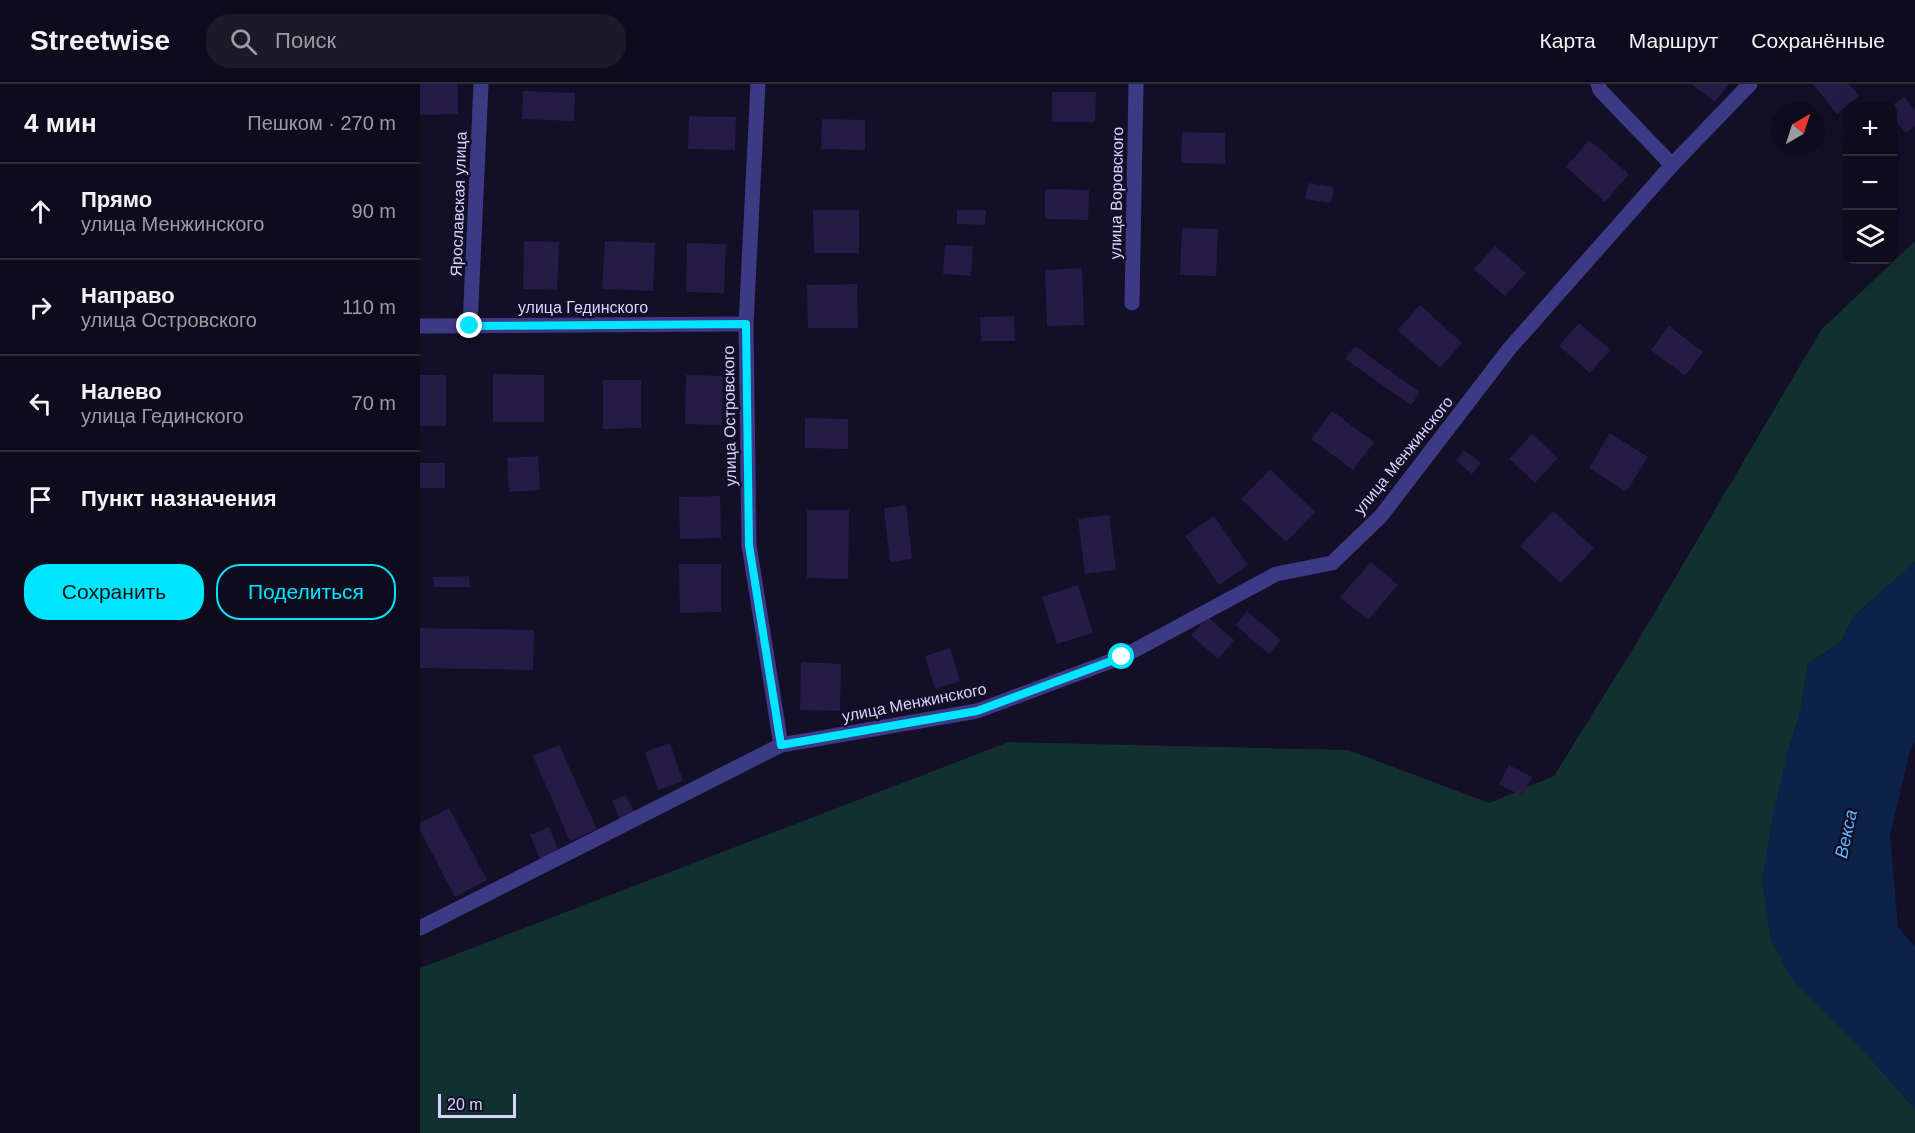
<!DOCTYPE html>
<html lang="ru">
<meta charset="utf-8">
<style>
:root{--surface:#0e0b1c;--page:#1c1929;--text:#f1f3f6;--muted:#9b9ba3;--line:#2e2b3b;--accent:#00e5ff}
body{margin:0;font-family:Arial,sans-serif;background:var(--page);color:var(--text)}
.controls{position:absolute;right:18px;top:18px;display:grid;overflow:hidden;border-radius:12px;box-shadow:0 6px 24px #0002}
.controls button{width:54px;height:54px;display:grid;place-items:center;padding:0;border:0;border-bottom:2px solid var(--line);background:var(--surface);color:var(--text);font:30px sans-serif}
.compass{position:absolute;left:1351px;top:18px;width:54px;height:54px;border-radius:50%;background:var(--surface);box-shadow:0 6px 24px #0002;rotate:39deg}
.scale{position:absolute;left:18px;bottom:15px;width:78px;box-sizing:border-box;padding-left:6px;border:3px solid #d9d4ff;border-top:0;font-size:16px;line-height:21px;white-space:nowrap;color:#d9d4ff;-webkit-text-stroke:4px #130f26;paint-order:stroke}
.stop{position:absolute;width:18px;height:18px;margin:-14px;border:4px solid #00e5ff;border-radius:50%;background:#fff}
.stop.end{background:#00e5ff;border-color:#fff;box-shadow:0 2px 6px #0008}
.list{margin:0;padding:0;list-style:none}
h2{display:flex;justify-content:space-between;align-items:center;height:78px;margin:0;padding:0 24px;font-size:26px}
h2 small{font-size:20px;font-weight:400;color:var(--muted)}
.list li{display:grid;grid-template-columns:39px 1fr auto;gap:18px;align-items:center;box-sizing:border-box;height:96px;padding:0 24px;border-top:2px solid var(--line)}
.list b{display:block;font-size:22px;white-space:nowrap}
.list p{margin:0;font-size:20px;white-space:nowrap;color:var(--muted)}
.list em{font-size:20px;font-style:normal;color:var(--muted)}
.actions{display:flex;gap:12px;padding:18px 24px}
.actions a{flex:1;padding:14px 0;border:2px solid var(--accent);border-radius:24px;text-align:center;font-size:21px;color:var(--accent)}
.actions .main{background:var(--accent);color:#111}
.icon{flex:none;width:33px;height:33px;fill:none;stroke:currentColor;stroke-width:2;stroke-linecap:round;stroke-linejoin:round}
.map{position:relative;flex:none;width:1495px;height:1049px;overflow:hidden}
header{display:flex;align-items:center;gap:36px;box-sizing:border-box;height:84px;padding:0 30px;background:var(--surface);border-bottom:2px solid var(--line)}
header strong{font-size:28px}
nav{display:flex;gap:33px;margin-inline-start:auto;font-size:21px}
.search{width:420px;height:54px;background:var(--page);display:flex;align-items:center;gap:15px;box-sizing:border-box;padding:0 21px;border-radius:24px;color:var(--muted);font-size:22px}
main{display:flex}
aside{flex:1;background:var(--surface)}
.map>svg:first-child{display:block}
.green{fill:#12302f}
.water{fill:#0c2248}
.building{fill:#241b47}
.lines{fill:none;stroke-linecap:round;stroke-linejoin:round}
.street{stroke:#3d3a85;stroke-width:15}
.route{stroke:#00e5ff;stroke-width:8}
.labels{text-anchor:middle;stroke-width:5;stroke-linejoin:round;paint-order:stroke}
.street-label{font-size:16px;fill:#d9d4ff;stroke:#130f26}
.water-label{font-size:18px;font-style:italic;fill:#62b6ff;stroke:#130f26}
</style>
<header>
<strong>Streetwise</strong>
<div class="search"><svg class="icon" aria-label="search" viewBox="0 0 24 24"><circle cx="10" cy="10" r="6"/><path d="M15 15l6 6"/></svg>Поиск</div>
<nav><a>Карта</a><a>Маршрут</a><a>Сохранённые</a></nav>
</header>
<main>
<aside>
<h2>4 мин<small>Пешком · 270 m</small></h2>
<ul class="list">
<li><svg class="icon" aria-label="ahead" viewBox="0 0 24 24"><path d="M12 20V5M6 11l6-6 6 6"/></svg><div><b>Прямо</b><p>улица Менжинского</p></div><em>90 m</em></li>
<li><svg class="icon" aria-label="right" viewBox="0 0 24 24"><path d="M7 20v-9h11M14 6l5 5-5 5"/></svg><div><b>Направо</b><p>улица Островского</p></div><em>110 m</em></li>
<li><svg class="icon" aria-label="left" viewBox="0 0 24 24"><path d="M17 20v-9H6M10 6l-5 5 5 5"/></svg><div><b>Налево</b><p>улица Гединского</p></div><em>70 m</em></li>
<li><svg class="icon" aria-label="arrive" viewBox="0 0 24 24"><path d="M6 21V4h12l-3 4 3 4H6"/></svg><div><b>Пункт назначения</b></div></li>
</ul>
<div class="actions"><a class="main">Сохранить</a><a>Поделиться</a></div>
</aside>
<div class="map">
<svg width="1495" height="1049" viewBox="0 0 1495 1049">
<rect width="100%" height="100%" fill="#130f26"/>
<polygon class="green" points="1495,157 1495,478 1434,532 1421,558 1388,580 1381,625 1366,674 1373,897 1452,976 1495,1025 1495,1049 0,1049 0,884 589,658 928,666 1069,719 1134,692 1219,555 1401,246"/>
<polygon class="water" points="1495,478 1495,658 1490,666 1470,752 1478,843 1495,863 1495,1025 1452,976 1373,897 1351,856 1342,797 1351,741 1366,674 1381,625 1388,580 1421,558 1434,532"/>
<g class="building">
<polygon points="0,0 38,0 38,30 0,31"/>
<polygon points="1271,0 1309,0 1295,18"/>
<polygon points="1393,0 1429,0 1439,12 1417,30"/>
<polygon points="103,7 155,9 154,37 102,35"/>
<polygon points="632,8 676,8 675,38 632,38"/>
<polygon points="1484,13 1495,26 1495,42 1486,49 1472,32 1472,22"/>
<polygon points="269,32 316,33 315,66 268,65"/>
<polygon points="402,35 445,36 445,66 401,65"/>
<polygon points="762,48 805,49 805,80 761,79"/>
<polygon points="1169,56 1209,90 1185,118 1146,83"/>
<polygon points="888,99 914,103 911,119 885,115"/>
<polygon points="625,105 669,106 668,136 625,135"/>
<polygon points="393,126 439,126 439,169 394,169"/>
<polygon points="537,126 566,126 565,141 537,140"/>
<polygon points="762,144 798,145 796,192 760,191"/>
<polygon points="104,157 139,158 137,206 103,205"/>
<polygon points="185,157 235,159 233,207 182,205"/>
<polygon points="267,159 306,160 304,209 266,208"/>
<polygon points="525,161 553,162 551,192 523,190"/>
<polygon points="1075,162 1106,189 1085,212 1054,185"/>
<polygon points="662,184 664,241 627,242 625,186"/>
<polygon points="437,200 438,244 388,244 387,201"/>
<polygon points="1000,221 1042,259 1020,284 978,246"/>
<polygon points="594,232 595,257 561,257 560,233"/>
<polygon points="1159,239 1190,266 1170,289 1139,262"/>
<polygon points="1249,242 1283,268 1265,292 1231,266"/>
<polygon points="935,262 1000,308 991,321 925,275"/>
<polygon points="73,290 124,291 124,338 73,338"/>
<rect x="0" y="291" width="26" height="51"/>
<polygon points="266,291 303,292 302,341 265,340"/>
<polygon points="183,296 221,296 221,344 183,345"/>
<polygon points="912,327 954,358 933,386 891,355"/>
<polygon points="385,334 428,335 428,365 385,364"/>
<polygon points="1190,349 1228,373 1206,408 1169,384"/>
<polygon points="1112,350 1138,374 1115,399 1089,375"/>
<polygon points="1044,366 1061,379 1052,390 1036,377"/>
<polygon points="118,372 120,406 89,408 87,374"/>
<rect x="0" y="379" width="25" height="25"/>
<polygon points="850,385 895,428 866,458 821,415"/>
<polygon points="300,412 301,454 260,455 259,413"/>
<polygon points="486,421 492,475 470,478 464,424"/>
<polygon points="387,426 429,426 428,495 387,494"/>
<polygon points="1133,427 1174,464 1141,499 1100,462"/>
<polygon points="689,431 696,486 665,490 658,435"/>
<polygon points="794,432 828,481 799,501 765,452"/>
<polygon points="951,478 978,501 948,536 920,513"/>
<polygon points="259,480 301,480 301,528 260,529"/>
<polygon points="49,492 50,503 14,503 13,493"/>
<polygon points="658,501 673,549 637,560 622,513"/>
<polygon points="827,527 861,556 849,570 815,541"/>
<polygon points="788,533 814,556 798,575 771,551"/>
<polygon points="0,544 114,546 113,586 0,584"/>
<polygon points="530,564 540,597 515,605 505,572"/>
<polygon points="381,578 421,580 420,627 380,626"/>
<polygon points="250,659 263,697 238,706 225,668"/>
<polygon points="139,661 177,745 150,757 113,672"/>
<polygon points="1089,681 1112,693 1102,712 1079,700"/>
<polygon points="206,711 217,734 202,741 192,717"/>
<polygon points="29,724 67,796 35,813 0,746 0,739"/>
<polygon points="129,743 141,773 123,781 110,751"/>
</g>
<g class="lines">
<g class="street">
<polyline points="338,0 326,240 329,461 361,661"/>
<polyline points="1178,0 1180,6 1252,81"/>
<polyline points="712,219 716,0"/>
<polyline points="0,242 326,240"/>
<polyline points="50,242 61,0"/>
<polyline points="0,844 361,661 557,627 702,573 856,490 912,479 961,432 1089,265 1252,81 1330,0"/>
</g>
</g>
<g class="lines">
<polyline class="route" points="50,242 326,240 329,461 361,661 557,627 702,573"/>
</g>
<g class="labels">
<g class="street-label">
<text transform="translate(696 109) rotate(-89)" y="6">улица Воровского</text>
<text transform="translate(38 120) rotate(-88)" y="6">Ярославская улица</text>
<text x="163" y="229">улица Гединского</text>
<text transform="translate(309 332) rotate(-91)" y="6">улица Островского</text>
<text transform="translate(983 371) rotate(-51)" y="6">улица Менжинского</text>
<text transform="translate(494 618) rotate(-11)" y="6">улица Менжинского</text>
</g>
<g class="water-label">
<text transform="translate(1426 750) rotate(-78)" y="6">Векса</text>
</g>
</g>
</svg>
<div class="controls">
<button>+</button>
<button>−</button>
<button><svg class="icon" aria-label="layers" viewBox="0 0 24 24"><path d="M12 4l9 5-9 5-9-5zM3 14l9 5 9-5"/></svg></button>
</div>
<svg class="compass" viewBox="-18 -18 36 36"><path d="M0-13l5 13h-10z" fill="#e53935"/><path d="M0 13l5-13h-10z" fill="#9b9ba3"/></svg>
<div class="scale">20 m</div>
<div class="stop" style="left:702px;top:573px"></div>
<div class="stop end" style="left:50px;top:242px"></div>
</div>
</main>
